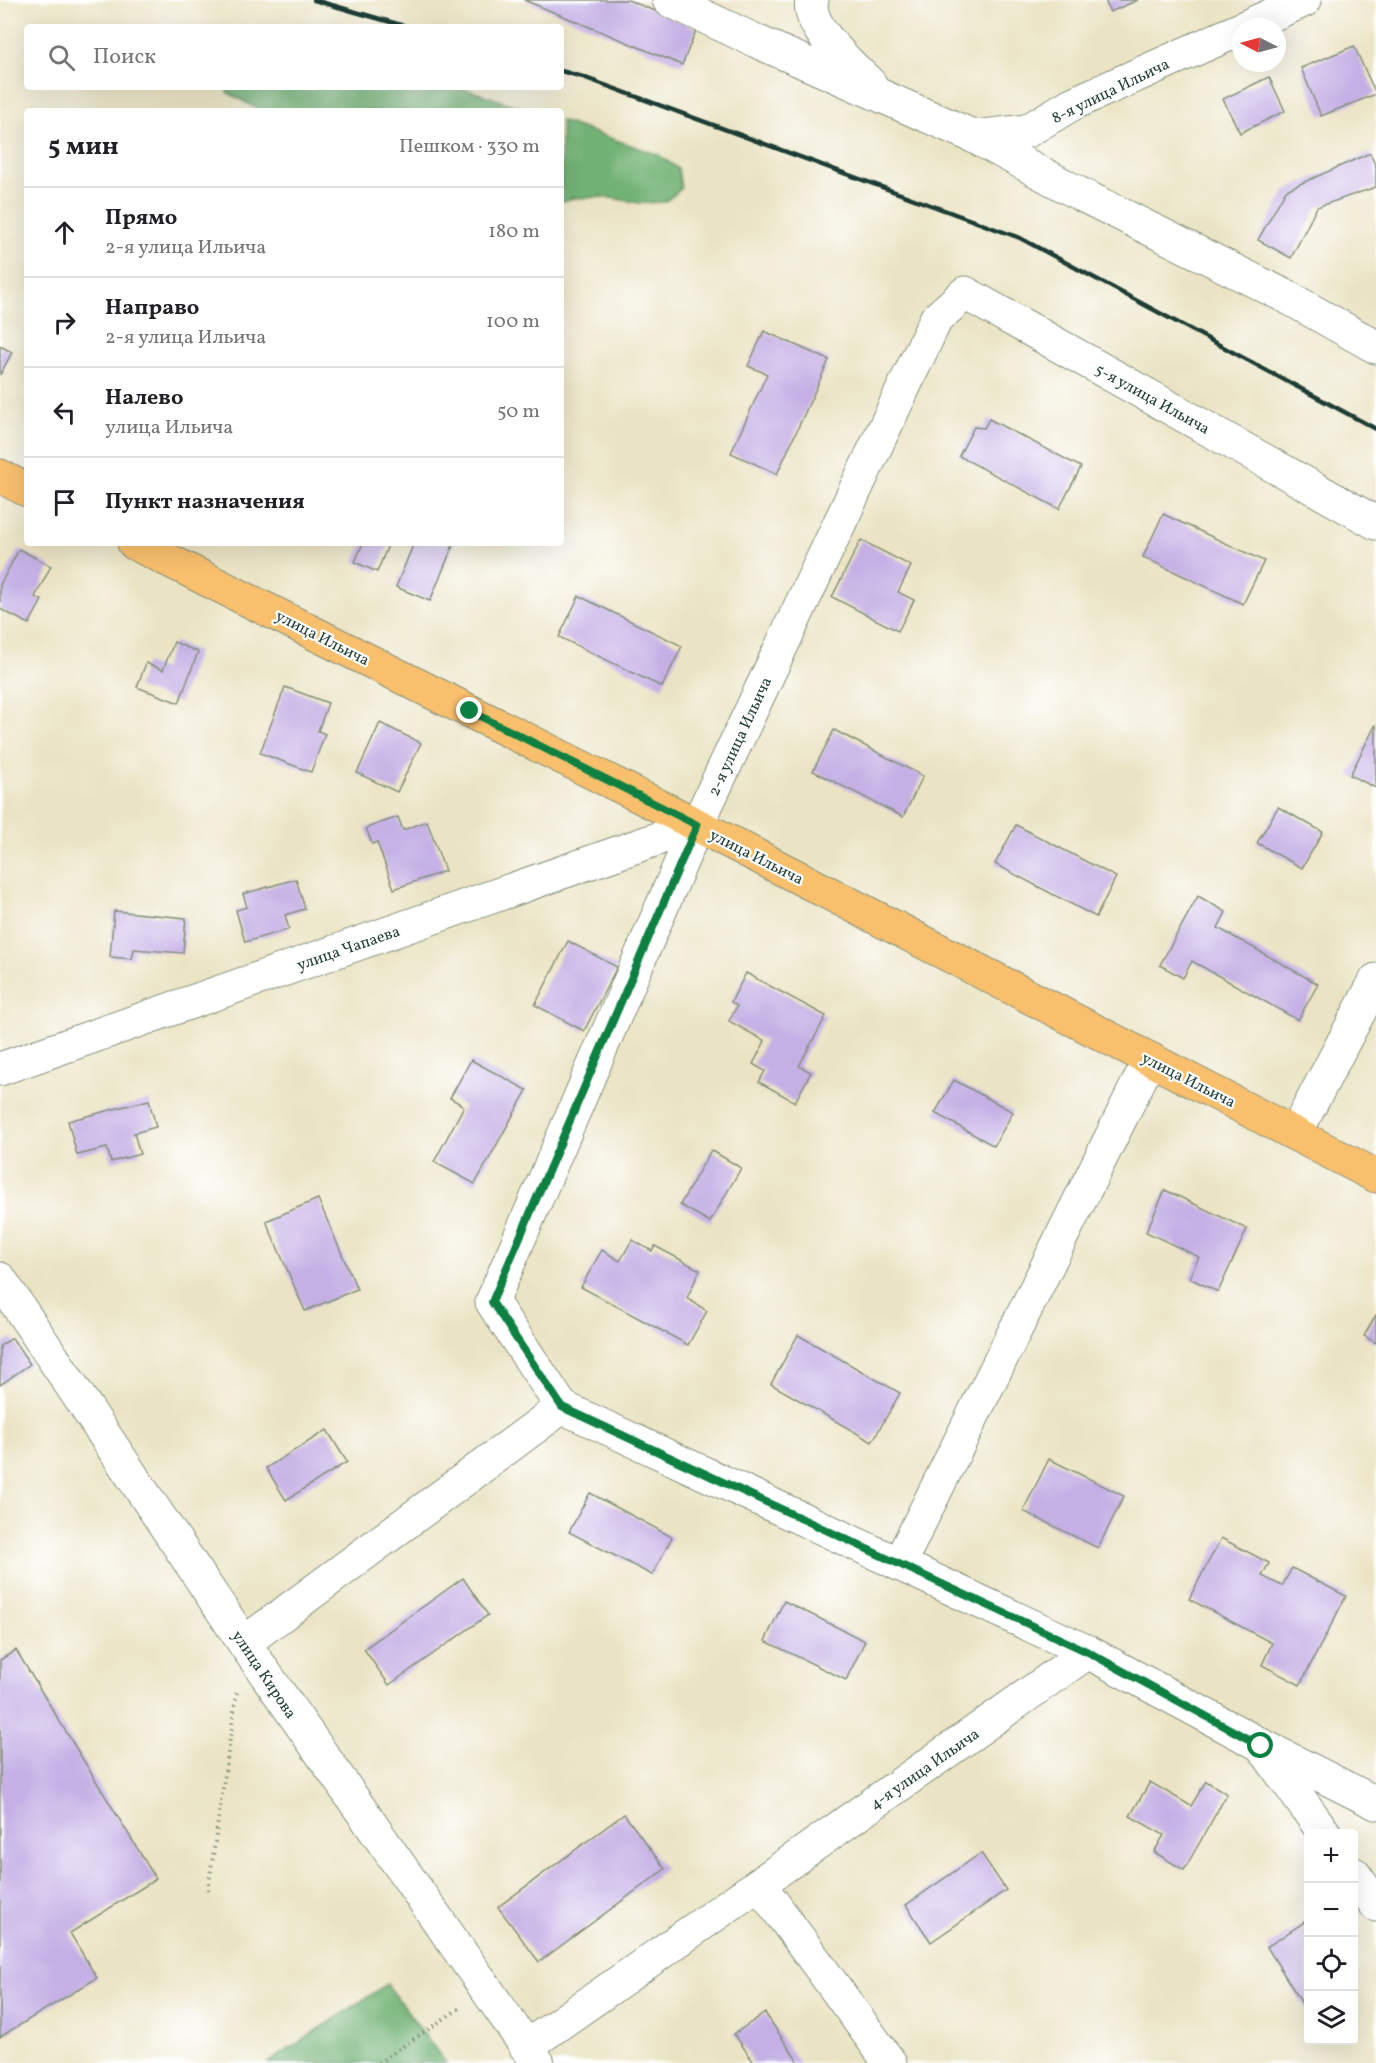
<!DOCTYPE html>
<html lang="ru">
<meta charset="utf-8">
<style>
:root{--surface:#fff;--page:#f2f2f2;--text:#202124;--muted:#757577;--line:#e0e0e0}
body{margin:0;font-family:Vollkorn,serif;background:var(--page);color:var(--text)}
.controls{position:absolute;right:18px;bottom:18px;display:grid;overflow:hidden;border-radius:6px;box-shadow:0 6px 24px #0002}
.controls button{width:54px;height:54px;display:grid;place-items:center;padding:0;border:0;border-bottom:2px solid var(--line);background:var(--surface);color:var(--text);font:30px sans-serif}
.compass{position:absolute;left:1232px;top:18px;width:54px;height:54px;border-radius:50%;background:var(--surface);box-shadow:0 6px 24px #0002;rotate:276deg}
.stop{position:absolute;width:18px;height:18px;margin:-14px;border:4px solid #0b8043;border-radius:50%;background:#fff}
.stop.end{background:#0b8043;border-color:#fff;box-shadow:0 2px 6px #0008}
.list{margin:0;padding:0;list-style:none}
h2{display:flex;justify-content:space-between;align-items:center;height:78px;margin:0;padding:0 24px;font-size:26px}
h2 small{font-size:20px;font-weight:400;color:var(--muted)}
.list li{display:grid;grid-template-columns:39px 1fr auto;gap:18px;align-items:center;box-sizing:border-box;height:90px;padding:0 24px;border-top:2px solid var(--line)}
.list b{display:block;font-size:22px;white-space:nowrap}
.list p{margin:0;font-size:20px;white-space:nowrap;color:var(--muted)}
.list em{font-size:20px;font-style:normal;color:var(--muted)}
.icon{flex:none;width:33px;height:33px;fill:none;stroke:currentColor;stroke-width:2;stroke-linecap:round;stroke-linejoin:round}
.map{position:relative;flex:none;width:1376px;height:2063px;overflow:hidden}
.search{position:absolute;background:var(--surface);box-shadow:0 6px 24px #0002;left:24px;top:24px;width:540px;height:66px;display:flex;align-items:center;gap:15px;box-sizing:border-box;padding:0 21px;border-radius:6px;color:var(--muted);font-size:22px}
.panel{position:absolute;background:var(--surface);box-shadow:0 6px 24px #0002;left:24px;top:108px;width:540px;height:438px;border-radius:6px}
.map>svg:first-child{display:block}
.forest{fill:#72b274;stroke:#487854;stroke-width:1.5}
.building{fill:#c4b0e5}
.lines{fill:none;stroke-linecap:round;stroke-linejoin:round}
.minor-casing{stroke:#85907c;stroke-width:35}
.major-casing{stroke:#85907c;stroke-width:35}
.path{stroke:#85907c;stroke-width:4;stroke-dasharray:1.5 4.5;stroke-linecap:butt}
.minor{stroke:#fff;stroke-width:33}
.major{stroke:#f8bf6c;stroke-width:33}
.rail{stroke:#1f3d34;stroke-width:4.5}
.route{stroke:#0b8043;stroke-width:8}
.labels{text-anchor:middle;stroke-width:4.5;stroke-linejoin:round;paint-order:stroke}
.street-label{font-size:16px;fill:#1f3d34;stroke:#fff}
</style>
<div class="map">
<svg width="1376" height="2063" viewBox="0 0 1376 2063">
<rect width="100%" height="100%" fill="#fff"/>
<filter id="ink" filterUnits="userSpaceOnUse"><feTurbulence type="fractalNoise" baseFrequency=".0167" numOctaves="2"/><feDisplacementMap in="SourceGraphic" scale="12" xChannelSelector="R" yChannelSelector="G"/><feConvolveMatrix kernelMatrix="1 2 1 2 8 2 1 2 1" color-interpolation-filters="sRGB"/></filter>
<filter id="wash" filterUnits="userSpaceOnUse"><feTurbulence type="fractalNoise" baseFrequency=".008" numOctaves="4" result="noise"/><feDisplacementMap in="SourceGraphic" scale="24" xChannelSelector="R" yChannelSelector="G"/><feGaussianBlur stdDeviation="1.35" result="paint"/><feColorMatrix in="noise" values="0 0 0 0 0 0 0 0 0 0 0 0 0 0 0 0 0 1.4 0 .05"/><feComposite in="paint" operator="in"/></filter>
<g filter="url(#wash)">
<rect width="100%" height="100%" fill="#ebe4c4"/>
<g class="forest">
<polygon points="228,87 460,87 531,111 261,111 227,92"/>
<polygon points="561,121 659,155 678,169 681,189 665,202 640,203 605,197 573,198 561,202"/>
<polygon points="387,1984 446,2063 268,2063"/>
</g>
<g id="blocks">
<g class="building">
<polygon points="524,0 628,0 697,28 682,65"/>
<polygon points="1105,0 1138,0 1110,12"/>
<polygon points="1354,46 1376,94 1321,116 1301,68"/>
<polygon points="1269,77 1285,111 1240,133 1223,99"/>
<polygon points="1370,153 1376,167 1376,187 1317,207 1291,258 1258,240 1286,190"/>
<polygon points="764,331 829,360 777,474 731,453 767,374 748,366"/>
<polygon points="0,346 12,352 0,375"/>
<polygon points="989,419 1081,467 1059,509 959,456 974,427 984,428"/>
<polygon points="1163,514 1264,561 1243,604 1143,557"/>
<polygon points="861,540 911,566 898,592 914,600 898,631 832,597"/>
<polygon points="363,543 389,543 377,572 355,562"/>
<polygon points="408,543 454,543 430,601 396,587 413,545"/>
<polygon points="19,549 51,566 35,597 42,600 29,624 0,609 0,585"/>
<polygon points="579,596 682,646 662,687 559,637"/>
<polygon points="174,642 198,652 179,703 137,687 146,663 163,670"/>
<polygon points="285,687 328,703 318,731 325,734 311,772 260,753"/>
<polygon points="380,723 421,743 397,792 357,773"/>
<polygon points="1376,724 1376,788 1350,775"/>
<polygon points="834,730 923,776 903,817 813,771"/>
<polygon points="1278,807 1323,832 1302,868 1257,843"/>
<polygon points="398,817 403,830 427,821 445,871 394,889 377,842 372,844 366,828"/>
<polygon points="1016,825 1116,877 1096,917 995,864"/>
<polygon points="296,879 305,909 285,915 289,929 245,942 236,910 247,907 243,894"/>
<polygon points="1198,896 1226,912 1218,928 1318,984 1298,1020 1192,961 1183,978 1160,965"/>
<polygon points="114,911 186,918 183,953 134,949 132,959 110,957"/>
<polygon points="568,941 617,967 584,1031 535,1005"/>
<polygon points="746,973 826,1016 799,1066 811,1072 795,1102 759,1082 765,1071 753,1064 765,1041 729,1021 737,1006 731,1002"/>
<polygon points="471,1060 527,1090 475,1184 434,1162 464,1106 450,1098"/>
<polygon points="954,1080 1013,1112 994,1146 935,1113"/>
<polygon points="149,1100 156,1127 134,1133 140,1154 111,1162 107,1148 77,1155 68,1121"/>
<polygon points="711,1150 741,1168 710,1222 680,1205"/>
<polygon points="1165,1190 1247,1229 1218,1292 1189,1278 1199,1257 1146,1232"/>
<polygon points="318,1199 357,1289 305,1311 266,1221"/>
<polygon points="632,1240 652,1251 655,1246 700,1270 687,1298 707,1311 688,1345 581,1287 602,1250 620,1261"/>
<polygon points="1376,1315 1376,1343 1364,1336"/>
<polygon points="798,1335 900,1393 872,1442 771,1384"/>
<polygon points="12,1338 30,1364 0,1385 0,1346"/>
<polygon points="327,1430 347,1462 286,1500 266,1468"/>
<polygon points="1049,1459 1124,1496 1098,1548 1023,1511"/>
<polygon points="590,1493 672,1537 652,1575 569,1532"/>
<polygon points="1221,1538 1269,1563 1262,1576 1282,1586 1292,1568 1346,1596 1300,1685 1262,1665 1272,1643 1189,1599"/>
<polygon points="463,1578 488,1615 389,1685 364,1649"/>
<polygon points="784,1601 865,1641 846,1680 765,1641"/>
<polygon points="16,1650 156,1879 70,1933 97,1978 0,2037 0,1660"/>
<polygon points="1206,1781 1227,1794 1184,1870 1154,1852 1164,1835 1130,1816 1150,1782 1191,1806"/>
<polygon points="624,1814 665,1869 539,1962 498,1907"/>
<polygon points="981,1853 1006,1890 931,1942 906,1905"/>
<polygon points="1306,1921 1308,1925 1308,2013 1267,1947"/>
<polygon points="765,2013 799,2063 750,2063 753,2061 734,2034"/>
</g>
</g>
</g>
<g filter="url(#ink)">
<use href="#blocks" fill-opacity="0" stroke="#85907c" stroke-width="1.5"/>
<g class="lines">
<defs>
<g id="minor">
<polyline points="669,0 756,41 975,137 1078,193 1289,298 1376,347"/>
<path d="M812 0C805 26 853 67 870 84"/>
<polyline points="1245,27 1305,0"/>
<polyline points="975,137 1027,131 1072,104 1241,29"/>
<polyline points="1376,523 965,293 936,319 697,825 492,1302 562,1407 1088,1652 1261,1745 1376,1803"/>
<polyline points="0,1069 697,825"/>
<polyline points="1295,1134 1376,980"/>
<polyline points="0,1279 244,1643 538,2063"/>
<polyline points="899,1564 1150,1059"/>
<polyline points="244,1643 562,1407"/>
<polyline points="1264,1749 1325,1834"/>
<polyline points="1354,1874 1376,1905"/>
<polyline points="759,1884 890,2063"/>
<polyline points="526,2047 759,1884 1088,1652"/>
</g>
<g id="major">
<polyline points="0,476 27,490"/>
<polyline points="134,543 697,825 1376,1176"/>
</g>
</defs>
<use href="#minor" class="minor-casing"/>
<use href="#major" class="major-casing"/>
<g class="path">
<polyline points="208,1890 237,1691"/>
<polyline points="378,2063 460,2008"/>
</g>
<use href="#minor" class="minor"/>
<use href="#major" class="major"/>
<g class="rail">
<polyline points="314,0 408,27"/>
<polyline points="561,71 583,77 1020,238 1376,429"/>
</g>
</g>
</g>
<g class="lines" filter="url(#ink)">
<polyline class="route" points="470,711 697,825 492,1302 562,1407 1088,1652 1261,1746"/>
</g>
<g class="labels">
<g class="street-label">
<text transform="translate(1110 90) rotate(-26)" y="6">8-я улица Ильича</text>
<text transform="translate(1153 398) rotate(29)" y="6">5-я улица Ильича</text>
<text transform="translate(323 637) rotate(27)" y="6">улица Ильича</text>
<text transform="translate(739 736) rotate(-65)" y="6">2-я улица Ильича</text>
<text transform="translate(757 856) rotate(27)" y="6">улица Ильича</text>
<text transform="translate(348 947) rotate(-19)" y="6">улица Чапаева</text>
<text transform="translate(1189 1079) rotate(27)" y="6">улица Ильича</text>
<text transform="translate(265 1674) rotate(56)" y="6">улица Кирова</text>
<text transform="translate(924 1768) rotate(-35)" y="6">4-я улица Ильича</text>
</g>
</g>
</svg>
<div class="controls">
<button>+</button>
<button>−</button>
<button><svg class="icon" aria-label="locate" viewBox="0 0 24 24"><circle cx="12" cy="12" r="6"/><path d="M12 2v4M12 18v4M2 12h4M18 12h4"/></svg></button>
<button><svg class="icon" aria-label="layers" viewBox="0 0 24 24"><path d="M12 4l9 5-9 5-9-5zM3 14l9 5 9-5"/></svg></button>
</div>
<svg class="compass" viewBox="-18 -18 36 36"><path d="M0-13l5 13h-10z" fill="#e53935"/><path d="M0 13l5-13h-10z" fill="#757577"/></svg>
<div class="stop" style="left:1261px;top:1746px"></div>
<div class="stop end" style="left:470px;top:711px"></div>
<div class="search"><svg class="icon" aria-label="search" viewBox="0 0 24 24"><circle cx="10" cy="10" r="6"/><path d="M15 15l6 6"/></svg>Поиск</div>
<section class="panel">
<h2>5 мин<small>Пешком · 330 m</small></h2>
<ul class="list">
<li><svg class="icon" aria-label="ahead" viewBox="0 0 24 24"><path d="M12 20V5M6 11l6-6 6 6"/></svg><div><b>Прямо</b><p>2-я улица Ильича</p></div><em>180 m</em></li>
<li><svg class="icon" aria-label="right" viewBox="0 0 24 24"><path d="M7 20v-9h11M14 6l5 5-5 5"/></svg><div><b>Направо</b><p>2-я улица Ильича</p></div><em>100 m</em></li>
<li><svg class="icon" aria-label="left" viewBox="0 0 24 24"><path d="M17 20v-9H6M10 6l-5 5 5 5"/></svg><div><b>Налево</b><p>улица Ильича</p></div><em>50 m</em></li>
<li><svg class="icon" aria-label="arrive" viewBox="0 0 24 24"><path d="M6 21V4h12l-3 4 3 4H6"/></svg><div><b>Пункт назначения</b></div></li>
</ul>
</section>
</div>
